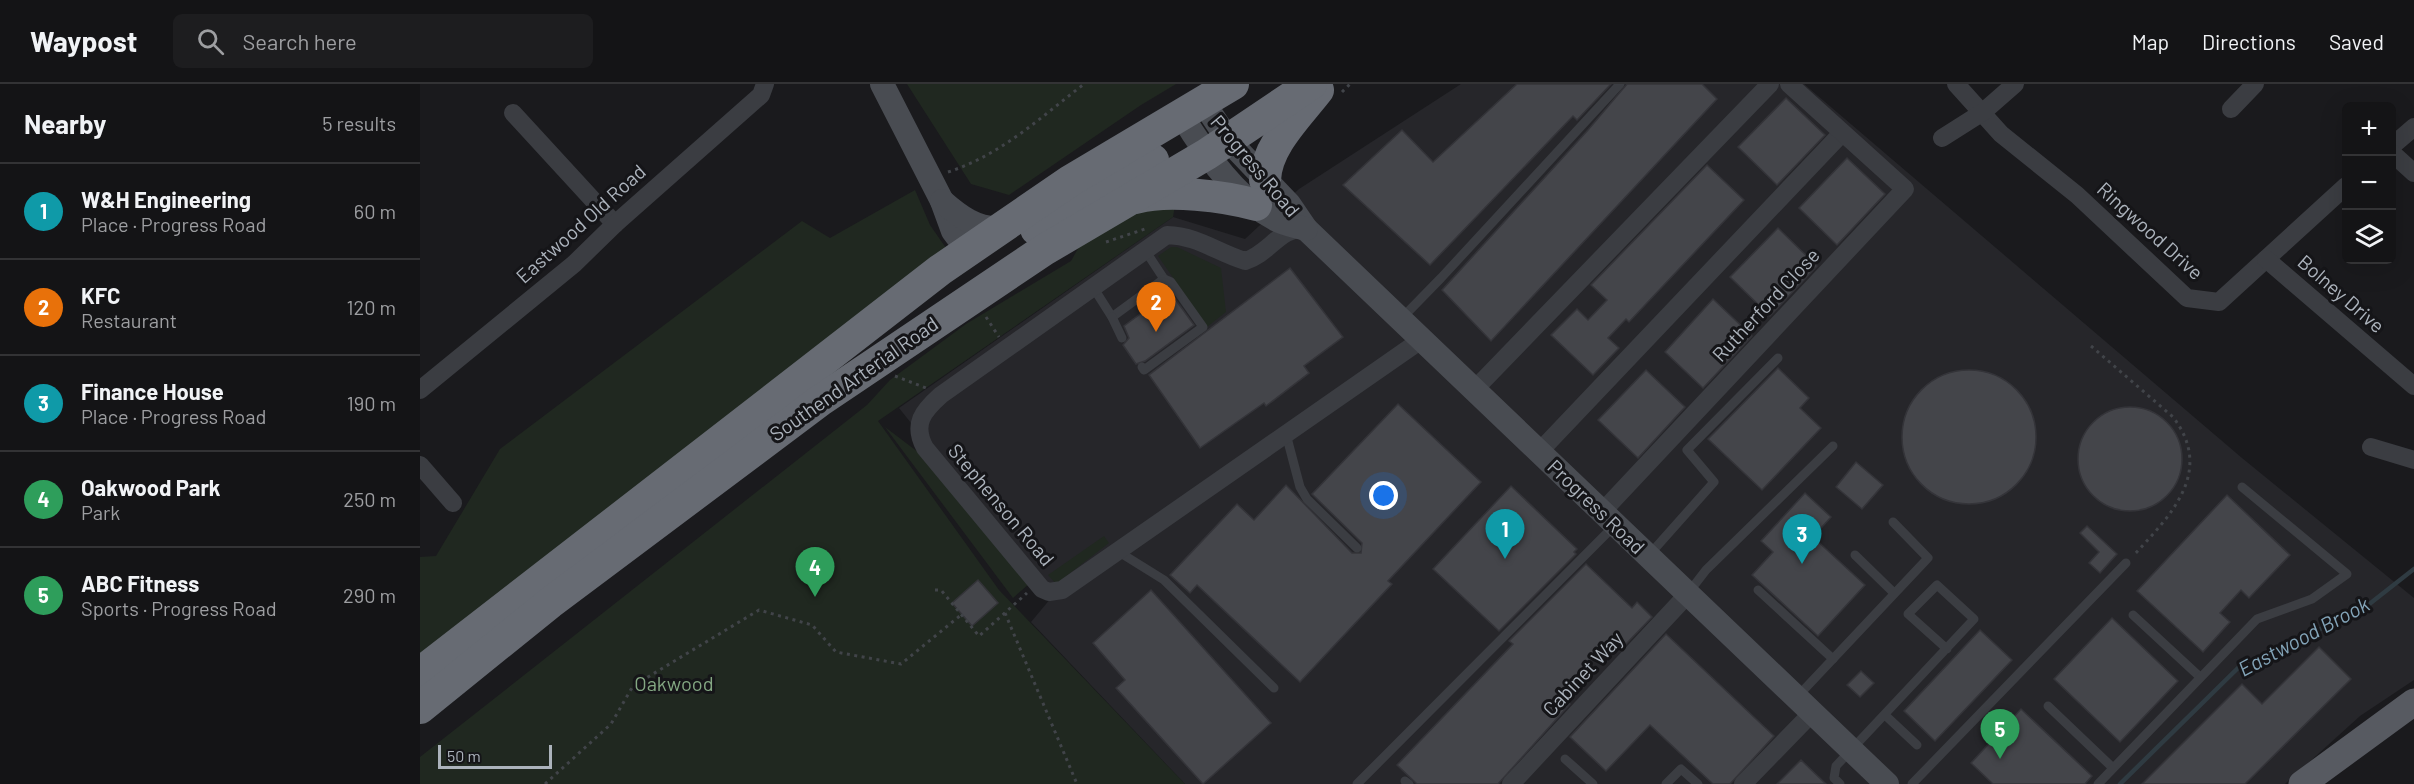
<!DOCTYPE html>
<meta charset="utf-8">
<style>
:root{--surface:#141416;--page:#1d1d1f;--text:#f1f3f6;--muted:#9d9ea1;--line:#333335;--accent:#d93025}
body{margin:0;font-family:Barlow,sans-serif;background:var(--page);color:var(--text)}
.controls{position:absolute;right:18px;top:18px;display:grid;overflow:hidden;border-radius:9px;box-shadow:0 6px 24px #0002}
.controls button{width:54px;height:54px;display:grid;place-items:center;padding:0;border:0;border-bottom:2px solid var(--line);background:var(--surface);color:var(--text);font:30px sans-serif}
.scale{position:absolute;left:18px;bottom:15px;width:114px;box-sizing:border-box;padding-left:6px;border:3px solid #acb3bc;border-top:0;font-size:16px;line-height:21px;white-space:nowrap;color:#acb3bc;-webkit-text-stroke:4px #151518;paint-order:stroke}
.you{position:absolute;left:964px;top:412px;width:21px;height:21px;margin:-15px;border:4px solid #fff;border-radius:50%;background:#1a73e8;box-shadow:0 0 0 9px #1a73e833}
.badge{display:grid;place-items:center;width:39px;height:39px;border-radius:50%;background:var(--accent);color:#fff;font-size:20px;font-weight:700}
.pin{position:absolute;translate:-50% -50px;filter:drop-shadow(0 2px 3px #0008)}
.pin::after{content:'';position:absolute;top:32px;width:21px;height:18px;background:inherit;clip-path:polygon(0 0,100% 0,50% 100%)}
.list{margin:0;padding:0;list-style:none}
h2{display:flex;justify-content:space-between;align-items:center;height:78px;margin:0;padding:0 24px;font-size:26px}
h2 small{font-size:20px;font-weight:400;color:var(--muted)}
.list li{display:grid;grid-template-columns:39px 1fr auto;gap:18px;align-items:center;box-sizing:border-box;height:96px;padding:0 24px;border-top:2px solid var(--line)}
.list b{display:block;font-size:22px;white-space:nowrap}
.list p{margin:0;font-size:20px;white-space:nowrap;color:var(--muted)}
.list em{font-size:20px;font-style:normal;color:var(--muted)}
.icon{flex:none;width:33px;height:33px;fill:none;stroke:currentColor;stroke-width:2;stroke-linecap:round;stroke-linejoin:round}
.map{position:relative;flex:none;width:1994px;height:700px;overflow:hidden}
header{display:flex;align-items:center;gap:36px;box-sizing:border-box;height:84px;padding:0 30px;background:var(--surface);border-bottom:2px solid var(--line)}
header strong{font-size:28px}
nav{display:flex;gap:33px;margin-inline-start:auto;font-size:21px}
.search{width:420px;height:54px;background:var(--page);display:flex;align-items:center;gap:15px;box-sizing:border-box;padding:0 21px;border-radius:9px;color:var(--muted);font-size:22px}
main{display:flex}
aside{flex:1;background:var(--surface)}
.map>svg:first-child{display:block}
.built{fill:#26262a}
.green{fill:#202820}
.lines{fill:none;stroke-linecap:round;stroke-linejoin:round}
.stream{stroke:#2f3b42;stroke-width:4.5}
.building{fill:#44454a;stroke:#343439;stroke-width:1.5}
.path{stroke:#414449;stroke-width:3;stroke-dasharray:3 4.5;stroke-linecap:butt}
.lane{stroke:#3b3d42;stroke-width:9}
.street{stroke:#3b3d42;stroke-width:18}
.secondary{stroke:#494c52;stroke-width:24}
.primary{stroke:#575a61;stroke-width:27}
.highway{stroke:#676b73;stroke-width:32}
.labels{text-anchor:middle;stroke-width:6;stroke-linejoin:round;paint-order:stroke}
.street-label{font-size:20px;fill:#acb3bc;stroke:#151518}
.park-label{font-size:20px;fill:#84a883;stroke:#151518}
.water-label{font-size:21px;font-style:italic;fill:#83a4b8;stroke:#151518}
</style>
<header>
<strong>Waypost</strong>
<div class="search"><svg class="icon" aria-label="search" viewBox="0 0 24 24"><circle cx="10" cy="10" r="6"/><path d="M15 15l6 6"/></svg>Search here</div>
<nav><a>Map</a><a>Directions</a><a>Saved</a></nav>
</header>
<main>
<aside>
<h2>Nearby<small>5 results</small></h2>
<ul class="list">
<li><span class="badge" style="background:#0f9aa8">1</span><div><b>W&amp;H Engineering</b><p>Place · Progress Road</p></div><em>60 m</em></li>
<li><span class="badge" style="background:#e8710a">2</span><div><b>KFC</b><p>Restaurant</p></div><em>120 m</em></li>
<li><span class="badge" style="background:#0f9aa8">3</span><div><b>Finance House</b><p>Place · Progress Road</p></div><em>190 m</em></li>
<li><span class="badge" style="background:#2e9e5b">4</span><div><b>Oakwood Park</b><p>Park</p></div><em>250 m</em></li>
<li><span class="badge" style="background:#2e9e5b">5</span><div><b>ABC Fitness</b><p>Sports · Progress Road</p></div><em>290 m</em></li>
</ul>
</aside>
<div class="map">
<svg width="1994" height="700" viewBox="0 0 1994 700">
<rect width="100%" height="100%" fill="#1a1a1d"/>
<polygon class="built" points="1041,0 1384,0 1822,374 1994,514 1994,596 1940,632 1865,700 765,700 611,538 631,514 479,324 753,133 825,155 879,105"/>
<g class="green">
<polygon points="487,0 756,0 721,21 589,111 551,100"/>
<polygon points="495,106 510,141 526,164 0,571 0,473 16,472 80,365 382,137 410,154"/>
<polygon points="755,121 753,133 458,337 579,506 765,700 0,700 0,673 447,321 470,296 546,240 651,177 664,154 711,122"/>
<polygon points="751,163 757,163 801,184 806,228 787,243 738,172"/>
<polygon points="465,343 523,387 610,499 593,514"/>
<polygon points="684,452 689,459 636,500 628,491"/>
</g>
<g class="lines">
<polyline class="stream" points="1700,700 1819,583 1943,525 1994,485"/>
</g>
<g class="building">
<polygon points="1097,0 1191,0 1157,36 1153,32 1010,181 923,101 982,46 1013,78"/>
<polygon points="1207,0 1282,0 1297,15 1071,257 1022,206 1168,46"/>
<polygon points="1366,14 1405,51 1357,101 1318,63"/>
<polygon points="1427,74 1465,110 1417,161 1379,124"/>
<polygon points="1287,81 1324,116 1209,238 1206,235 1188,254 1199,264 1173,291 1131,251 1157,225 1168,236 1187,216 1171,201"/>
<polygon points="1358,144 1397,182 1350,232 1310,193"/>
<polygon points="870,184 923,253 884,282 889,289 846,322 844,319 780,364 729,291"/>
<polygon points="750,208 774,241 725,277 716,280 703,261 709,254 704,242"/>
<polygon points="1293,215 1332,252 1283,304 1245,268"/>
<polygon points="1358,284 1389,314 1380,324 1401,344 1342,406 1288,355"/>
<polygon points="1226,286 1265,323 1218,374 1178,336"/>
<circle cx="1549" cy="353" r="67"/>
<polygon points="978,320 1061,398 968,497 972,500 880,598 777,501 770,509 750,491 817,420 834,436 866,401 932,469 941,469 942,459 892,410"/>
<circle cx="1710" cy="375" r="52"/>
<polygon points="1436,378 1463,401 1442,425 1416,403"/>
<polygon points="1091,402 1157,465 1154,468 1156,470 1079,547 1013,485"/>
<polygon points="1385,409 1411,433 1393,453 1445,501 1398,552 1332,491 1353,468 1341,457"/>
<polygon points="1807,411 1870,471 1829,514 1821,506 1800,529 1810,538 1783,568 1717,507"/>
<polygon points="1667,442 1697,470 1680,489 1669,479 1679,468 1660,449"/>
<polygon points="1166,480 1212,524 1217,518 1232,533 1206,560 1196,550 1139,609 1150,620 1078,700 997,700 977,681 1093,560 1089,557"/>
<polygon points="558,496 578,519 552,542 532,519"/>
<polygon points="731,506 851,639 783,700 696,604 705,596 673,559"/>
<polygon points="1692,534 1758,597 1700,658 1634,595"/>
<polygon points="1560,546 1592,576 1515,657 1484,627"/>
<polygon points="1246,550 1354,652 1310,700 1293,700 1230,641 1186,687 1150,653"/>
<polygon points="1899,563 1931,595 1825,700 1722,700 1822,600 1842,620"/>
<polygon points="1441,587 1454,599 1440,613 1427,601"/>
<polygon points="1601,625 1672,692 1665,700 1573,700 1551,679"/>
<polygon points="1381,676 1406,700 1357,700"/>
</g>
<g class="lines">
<g class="path">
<polyline points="922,8 930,0"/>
<path d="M528 88C581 71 621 33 664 0"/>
<polyline points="686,158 725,145"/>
<polyline points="566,233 579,253"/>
<path d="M1671 262 1753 333C1795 388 1750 432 1713 472"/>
<polyline points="475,292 506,304"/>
<polyline points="515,506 521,506 559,552 607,509"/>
<polyline points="585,529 657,700"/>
<polyline points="125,700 191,640 213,602 339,526 392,541 416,568 481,580 541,531"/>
</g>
<g class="lane">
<polyline points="673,203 692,233 744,195 725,166"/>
<polyline points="692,233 702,254"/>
<polyline points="981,235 1021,194 1200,0"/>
<polyline points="722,283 724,286 783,243 751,198 744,195"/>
<polyline points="866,350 880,403 887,415 937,464"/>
<polyline points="699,468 744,496 854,604"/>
<polyline points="1230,470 1294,398 1267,366 1358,274"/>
<polyline points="1435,471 1474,509"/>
<polyline points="1338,506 1413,575"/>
<polyline points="1269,508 1286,486 1413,362"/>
<polyline points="1713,531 1780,593"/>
<polyline points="1378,612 1508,474 1473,438"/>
<polyline points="1628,622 1693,684"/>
<polyline points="1465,631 1497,661"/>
<polyline points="1145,675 1173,700"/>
<polyline points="985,697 989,700"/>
<polyline points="937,700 1195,441"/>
<polyline points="1246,700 1261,685 1278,700"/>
<polyline points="1420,700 1414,694 1416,682 1554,535 1517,501 1488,530 1527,565"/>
<polyline points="1492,700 1706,479"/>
<polyline points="1678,700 1837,535 1892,515 1927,490 1822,403"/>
</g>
<g class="street">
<polyline points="1536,0 1581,50 1657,111 1767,214 1799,218 1926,102"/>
<polyline points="1811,25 1835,0"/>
<polyline points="93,29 195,140"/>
<polyline points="1522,54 1563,28 1595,0"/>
<polyline points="1972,62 1994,43"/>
<polyline points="1972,69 1994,89"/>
<path d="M884 145C860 143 849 170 825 177 796 168 778 152 747 151L521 311C503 327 492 340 505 364L622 505 629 508 642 506 1001 256"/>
<polyline points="1846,175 1994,302"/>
<polyline points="0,306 154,180 195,140 341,11 345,0"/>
<polyline points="1054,306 1350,0"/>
<polyline points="1951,363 1994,376"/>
<polyline points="1119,368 1422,49"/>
<polyline points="0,381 33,419"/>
<polyline points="1182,428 1485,105 1369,0"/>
<polyline points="1091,700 1268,510"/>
<polyline points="1323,700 1392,629"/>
</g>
<g class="secondary">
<polyline points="462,0 522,117 533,147 548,167"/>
<polyline points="783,18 809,57 869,120 886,145 1467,700"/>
<path d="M761 30C783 67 817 115 855 135 864 140 876 142 886 145"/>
<path d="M522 117C539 132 557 146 581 144"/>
</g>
<polyline class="primary" points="1882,700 1994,618"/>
<g class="highway">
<path d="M845 96C846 62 878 32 898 6"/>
<path d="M716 114C747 105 805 112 836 121"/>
<polyline points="616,145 733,76"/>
<polyline points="0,589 520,186 650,97 813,0"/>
<polyline points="0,624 130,519 401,316 624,166 787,70 891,0"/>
</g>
</g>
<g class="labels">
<g class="street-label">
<text transform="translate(835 82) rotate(50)" y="7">Progress Road</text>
<text transform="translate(161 140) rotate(-42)" y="7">Eastwood Old Road</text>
<text transform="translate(1730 147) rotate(42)" y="7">Ringwood Drive</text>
<text transform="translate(1921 210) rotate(41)" y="7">Bolney Drive</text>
<text transform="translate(1346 221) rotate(-47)" y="7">Rutherford Close</text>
<text transform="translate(434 295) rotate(-35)" y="7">Southend Arterial Road</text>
<text transform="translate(581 421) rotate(50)" y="7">Stephenson Road</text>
<text transform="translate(1176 423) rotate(44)" y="7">Progress Road</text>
<text transform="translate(1163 590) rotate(-47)" y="7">Cabinet Way</text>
</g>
<g class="park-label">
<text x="254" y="607">Oakwood</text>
</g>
<g class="water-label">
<text transform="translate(1884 553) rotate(-28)" y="7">Eastwood Brook</text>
</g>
</g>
</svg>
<div class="controls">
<button>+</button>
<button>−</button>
<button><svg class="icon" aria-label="layers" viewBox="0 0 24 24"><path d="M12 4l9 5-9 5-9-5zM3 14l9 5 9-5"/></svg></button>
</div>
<div class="scale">50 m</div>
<div class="you"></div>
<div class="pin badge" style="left:1085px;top:475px;background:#0f9aa8">1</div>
<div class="pin badge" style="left:736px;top:248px;background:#e8710a">2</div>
<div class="pin badge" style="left:1382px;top:480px;background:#0f9aa8">3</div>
<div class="pin badge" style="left:395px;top:513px;background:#2e9e5b">4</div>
<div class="pin badge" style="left:1580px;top:675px;background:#2e9e5b">5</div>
</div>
</main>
